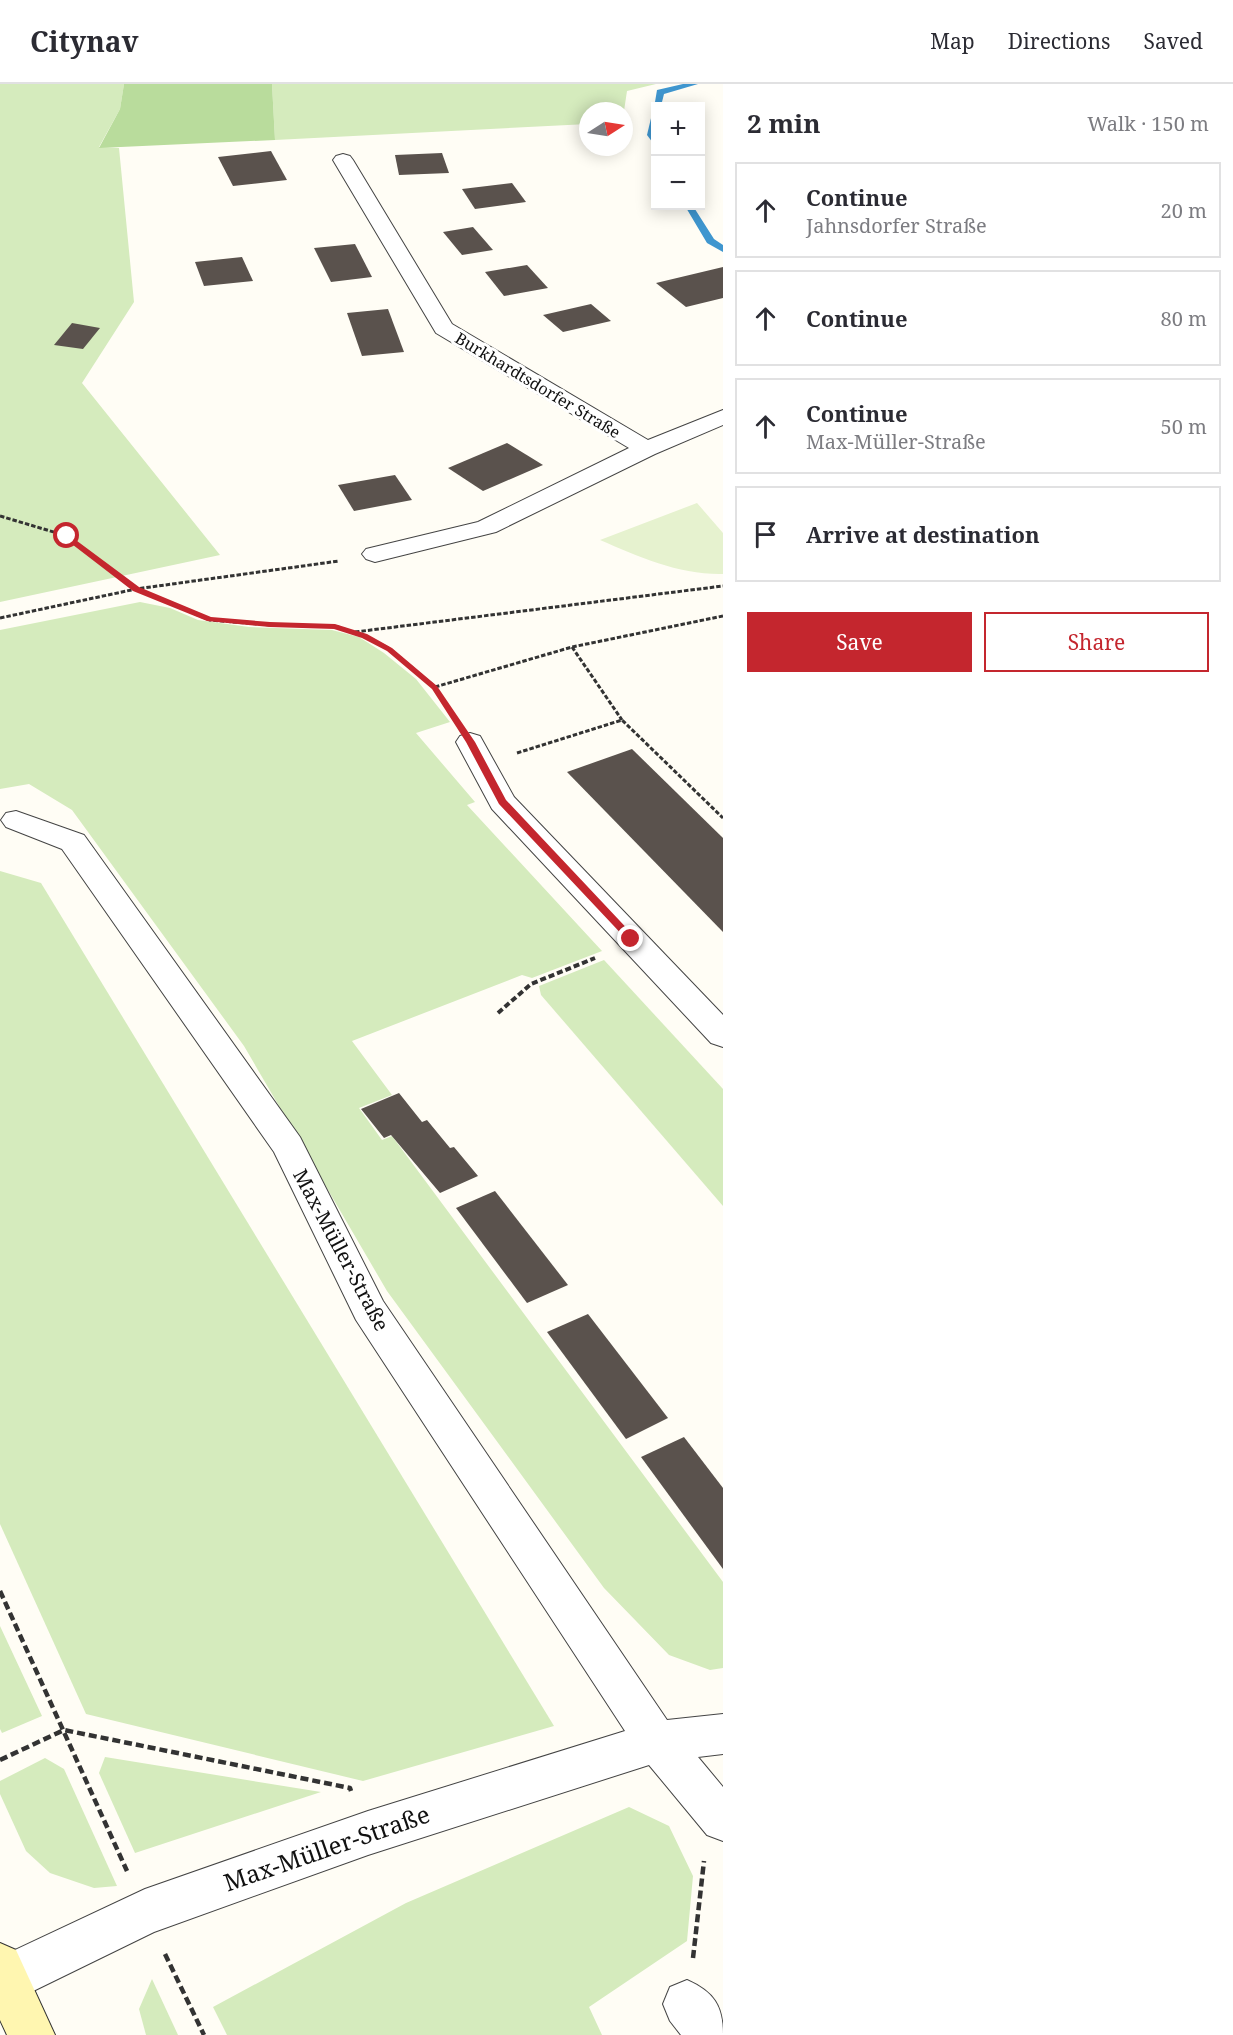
<!DOCTYPE html>
<meta charset="utf-8">
<style>
:root{--surface:#fff;--page:#f2f2f3;--text:#2b2b33;--muted:#7c7c81;--line:#e1e1e2;--accent:#c4262e}
body{margin:0;font-family:"Noto Serif",serif;background:var(--page);color:var(--text)}
.controls{position:absolute;right:18px;top:18px;display:grid;overflow:hidden;border-radius:0px;box-shadow:0 3px 15px #0003}
.controls button{width:54px;height:54px;display:grid;place-items:center;padding:0;border:0;border-bottom:2px solid var(--line);background:var(--surface);color:var(--text);font:30px sans-serif}
.compass{position:absolute;left:579px;top:18px;width:54px;height:54px;border-radius:50%;background:var(--surface);box-shadow:0 3px 15px #0003;rotate:78deg}
.stop{position:absolute;width:18px;height:18px;margin:-14px;border:4px solid #c4262e;border-radius:50%;background:#fff}
.stop.end{background:#c4262e;border-color:#fff;box-shadow:0 2px 6px #0008}
.list{margin:0;padding:0;list-style:none}
h2{display:flex;justify-content:space-between;align-items:center;height:78px;margin:0;padding:0 24px;font-size:26px}
h2 small{font-size:20px;font-weight:400;color:var(--muted)}
.list li{display:grid;grid-template-columns:39px 1fr auto;gap:18px;align-items:center;box-sizing:border-box;height:96px;margin:0 12px 12px;padding:0 12px;border:2px solid var(--line);border-radius:0px}
.list b{display:block;font-size:22px;white-space:nowrap}
.list p{margin:0;font-size:20px;white-space:nowrap;color:var(--muted)}
.list em{font-size:20px;font-style:normal;color:var(--muted)}
.actions{display:flex;gap:12px;padding:18px 24px}
.actions a{flex:1;padding:14px 0;border:2px solid var(--accent);border-radius:0px;text-align:center;font-size:21px;color:var(--accent)}
.actions .main{background:var(--accent);color:#fff}
.icon{flex:none;width:33px;height:33px;fill:none;stroke:currentColor;stroke-width:2;stroke-linecap:round;stroke-linejoin:round}
.map{position:relative;flex:none;width:723px;height:1951px;overflow:hidden}
header{display:flex;align-items:center;gap:36px;box-sizing:border-box;height:84px;padding:0 30px;background:var(--surface);border-bottom:2px solid var(--line)}
header strong{font-size:28px}
nav{display:flex;gap:33px;margin-inline-start:auto;font-size:21px}
main{display:flex}
aside{flex:1;background:var(--surface)}
.map>svg:first-child{display:block}
.green{fill:#d5ebbd}
.forest{fill:#b9dc9c}
.pitch{fill:#e6f2cf}
.lines{fill:none;stroke-linecap:round;stroke-linejoin:round}
.stream{fill:#3f96cf;fill-rule:evenodd}
.building{fill:#5a524d}
.minor-casing{stroke:#444;stroke-width:2}
.secondary-casing{stroke:#333;stroke-width:2}
.path-far2{stroke:#333;stroke-width:3;stroke-dasharray:4.5 2;stroke-linecap:butt}
.path-far1{stroke:#333;stroke-width:4;stroke-dasharray:6 3;stroke-linecap:butt}
.path{stroke:#333;stroke-width:4.5;stroke-dasharray:8 4;stroke-linecap:butt}
.minor{fill:#fff;fill-rule:evenodd}
.secondary{fill:#fff6b0;fill-rule:evenodd}
.route{fill:#c4262e}
.labels{text-anchor:middle;stroke-width:6;stroke-linejoin:round;paint-order:stroke}
.far-street-label{font-size:16px;fill:#111;stroke:#fff}
.street-label{font-size:20px;fill:#111;stroke:#fff}
.near-street-label{font-size:24px;fill:#111;stroke:#fff}
</style>
<header>
<strong>Citynav</strong>
<nav><a>Map</a><a>Directions</a><a>Saved</a></nav>
</header>
<main>
<div class="map">
<svg width="723" height="1951" viewBox="0 0 723 1951">
<rect width="100%" height="100%" fill="#fffdf5"/>
<g class="green">
<polygon points="0,0 124,0 120,25 99,63 119,64 134,218 82,299 220,471 0,518"/>
<polygon points="272,0 656,0 627,7 624,27 588,27 588,40 275,56"/>
<polygon points="140,518 170,524 198,536 249,543 332,546 359,553 384,569 416,595 450,638 416,649 475,718 467,721 602,867 532,894 522,891 352,957 392,1011 359,1024 382,1056 392,1052 723,1498 723,1584 710,1586 669,1571 604,1504 387,1207 244,962 72,726 29,700 0,705 0,546"/>
<polygon points="0,787 41,799 554,1642 363,1697 86,1630 0,1440"/>
<polygon points="604,876 723,1005 723,1122 541,911 539,902"/>
<polygon points="0,1542 42,1632 2,1649 0,1645"/>
<polygon points="105,1673 321,1708 135,1769 99,1689"/>
<polygon points="45,1674 64,1685 117,1802 94,1804 50,1789 26,1767 0,1710 0,1697"/>
<polygon points="629,1723 669,1742 693,1792 687,1857 589,1923 602,1951 227,1951 213,1923 406,1819"/>
<polygon points="152,1895 178,1951 146,1951 139,1925"/>
</g>
<polygon class="forest" points="124,0 272,0 275,56 99,64 120,25"/>
<path class="pitch" d="M697 419 723 449V490C680 491 639 473 600 456Z"/>
<g class="lines">
<g class="stream">
<polygon points="683,0 698,0 664,10 661,22 654,24 657,6"/>
<polygon points="656,28 656,63 647,51 652,30"/>
<polygon points="685,122 693,122 714,155 723,161 723,168 707,159"/>
</g>
</g>
<g class="building">
<polygon points="271,67 287,96 233,102 218,73"/>
<polygon points="442,69 449,89 399,91 395,71"/>
<polygon points="512,99 526,118 475,125 462,105"/>
<polygon points="473,143 493,166 462,171 443,148"/>
<polygon points="355,160 372,193 331,198 314,164"/>
<polygon points="242,173 253,197 204,202 195,178"/>
<polygon points="527,181 548,204 504,212 485,188"/>
<polygon points="723,183 723,214 686,223 656,199"/>
<polygon points="591,220 611,237 563,248 543,231"/>
<polygon points="388,225 404,268 362,272 347,229"/>
<polygon points="72,239 100,244 83,265 54,261"/>
<polygon points="507,359 543,381 483,407 448,384"/>
<polygon points="395,391 412,416 354,427 338,401"/>
<polygon points="632,665 723,754 723,848 567,688"/>
<polygon points="399,1009 422,1038 427,1036 450,1064 454,1063 478,1092 440,1109 391,1051 384,1054 361,1025"/>
<polygon points="495,1107 568,1201 527,1219 456,1124"/>
<polygon points="588,1230 668,1334 626,1355 547,1248"/>
<polygon points="684,1353 723,1404 723,1485 641,1373"/>
</g>
<g class="lines">
<defs>
<g id="minor">
<polygon points="343,70 350,72 353,76 452,240 648,356 723,326 723,341 655,370 496,448 375,478 366,475 362,470 366,465 478,438 629,364 436,249 333,76 336,72"/>
<polygon points="470,649 480,652 514,713 723,931 723,963 711,959 492,725 456,658 460,652"/>
<polygon points="16,727 84,751 300,1053 383,1217 667,1636 723,1630 723,1670 698,1673 723,1703 723,1757 707,1751 649,1681 368,1771 154,1848 23,1912 6,1918 0,1916 0,1873 145,1805 368,1727 625,1647 356,1236 274,1068 62,765 6,743 1,736 6,729"/>
<path d="M687 1896C714 1908 723 1922 723 1951H681L670 1937 663 1920 670 1903Z"/>
</g>
<polygon id="secondary" points="0,1859 16,1866 55,1951 7,1951 0,1936"/>
</defs>
<use href="#minor" class="minor-casing"/>
<use href="#secondary" class="secondary-casing"/>
<g class="path-far2">
<polyline points="0,432 67,452 136,505 210,536 270,541 335,542 365,552 390,565 435,603 452,630"/>
<polyline points="0,534 136,505 339,477"/>
<polyline points="355,548 723,502"/>
<polyline points="572,563 622,636"/>
<polyline points="435,603 572,563 723,532"/>
<polyline points="517,669 622,636 723,734"/>
</g>
<polyline class="path-far1" points="498,929 531,900 595,874"/>
<g class="path">
<polyline points="0,1507 127,1787"/>
<polyline points="0,1676 64,1646 350,1704 351,1707"/>
<polyline points="165,1870 204,1951"/>
<polyline points="693,1874 704,1777"/>
</g>
<use href="#minor" class="minor"/>
<use href="#secondary" class="secondary"/>
</g>
<polygon class="route" points="64,451 69,451 139,503 211,533 270,538 335,540 367,550 392,564 437,602 475,658 506,716 635,853 635,857 628,857 499,720 466,658 432,605 387,567 362,554 334,545 270,543 207,537 133,507 64,454"/>
<g class="labels">
<g class="far-street-label">
<text transform="translate(538 301) rotate(31)" y="6">Burkhardtsdorfer Straße</text>
</g>
<g class="street-label">
<text transform="translate(341 1166) rotate(62)" y="7">Max-Müller-Straße</text>
</g>
<g class="near-street-label">
<text transform="translate(327 1765) rotate(-19)" y="8">Max-Müller-Straße</text>
</g>
</g>
</svg>
<div class="controls">
<button>+</button>
<button>−</button>
</div>
<svg class="compass" viewBox="-18 -18 36 36"><path d="M0-13l5 13h-10z" fill="#e53935"/><path d="M0 13l5-13h-10z" fill="#7c7c81"/></svg>
<div class="stop" style="left:67px;top:452px"></div>
<div class="stop end" style="left:631px;top:855px"></div>
</div>
<aside>
<h2>2 min<small>Walk · 150 m</small></h2>
<ul class="list">
<li><svg class="icon" aria-label="ahead" viewBox="0 0 24 24"><path d="M12 20V5M6 11l6-6 6 6"/></svg><div><b>Continue</b><p>Jahnsdorfer Straße</p></div><em>20 m</em></li>
<li><svg class="icon" aria-label="ahead" viewBox="0 0 24 24"><path d="M12 20V5M6 11l6-6 6 6"/></svg><div><b>Continue</b></div><em>80 m</em></li>
<li><svg class="icon" aria-label="ahead" viewBox="0 0 24 24"><path d="M12 20V5M6 11l6-6 6 6"/></svg><div><b>Continue</b><p>Max-Müller-Straße</p></div><em>50 m</em></li>
<li><svg class="icon" aria-label="arrive" viewBox="0 0 24 24"><path d="M6 21V4h12l-3 4 3 4H6"/></svg><div><b>Arrive at destination</b></div></li>
</ul>
<div class="actions"><a class="main">Save</a><a>Share</a></div>
</aside>
</main>
